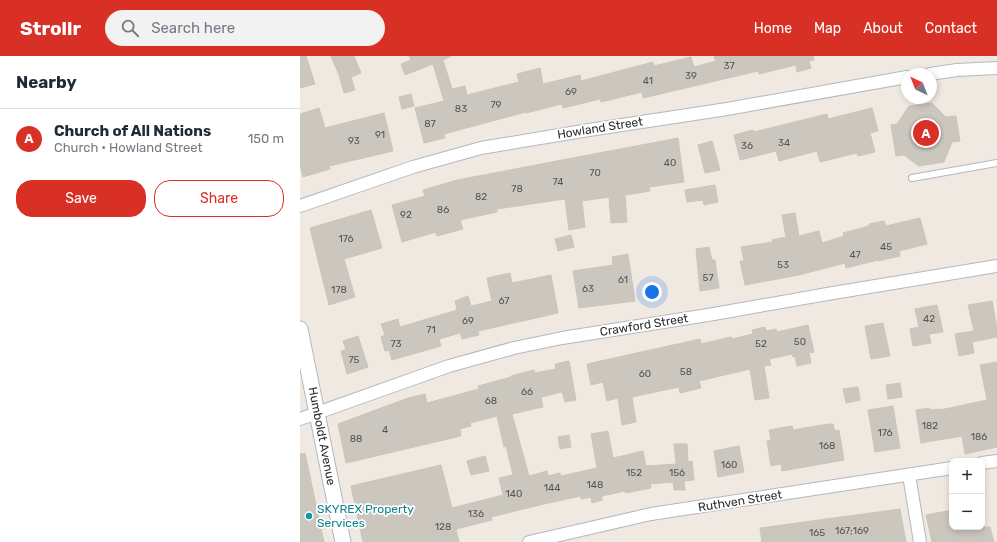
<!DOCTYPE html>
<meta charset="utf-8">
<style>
:root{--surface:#fff;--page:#f2f2f3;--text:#1f2937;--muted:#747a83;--line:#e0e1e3;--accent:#d93025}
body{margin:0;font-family:Rubik,sans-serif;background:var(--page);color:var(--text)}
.controls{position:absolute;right:12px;bottom:12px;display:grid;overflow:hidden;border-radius:8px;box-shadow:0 2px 6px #0003}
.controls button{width:36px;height:36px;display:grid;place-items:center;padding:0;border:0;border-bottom:1px solid var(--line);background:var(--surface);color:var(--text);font:20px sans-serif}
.compass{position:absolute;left:601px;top:12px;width:36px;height:36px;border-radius:50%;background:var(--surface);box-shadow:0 2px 6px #0003;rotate:317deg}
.you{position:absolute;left:352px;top:236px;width:14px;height:14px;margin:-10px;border:3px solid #fff;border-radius:50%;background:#1a73e8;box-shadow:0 0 0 6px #1a73e833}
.badge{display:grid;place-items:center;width:26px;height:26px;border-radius:50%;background:var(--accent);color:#fff;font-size:13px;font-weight:700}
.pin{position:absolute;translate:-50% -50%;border:2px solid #fff;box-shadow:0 1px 4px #0006}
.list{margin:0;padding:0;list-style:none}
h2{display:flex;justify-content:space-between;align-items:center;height:52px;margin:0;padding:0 16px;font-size:17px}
h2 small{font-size:13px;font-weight:400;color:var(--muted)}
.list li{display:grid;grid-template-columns:26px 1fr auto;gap:12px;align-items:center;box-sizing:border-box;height:60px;padding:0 16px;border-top:1px solid var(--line)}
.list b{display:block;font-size:15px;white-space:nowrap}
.list p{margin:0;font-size:13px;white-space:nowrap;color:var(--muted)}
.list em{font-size:13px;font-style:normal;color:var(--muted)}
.actions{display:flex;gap:8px;padding:12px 16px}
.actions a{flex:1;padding:9px 0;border:1px solid var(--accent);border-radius:16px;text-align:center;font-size:14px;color:var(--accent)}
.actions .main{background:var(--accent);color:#fff}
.icon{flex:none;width:22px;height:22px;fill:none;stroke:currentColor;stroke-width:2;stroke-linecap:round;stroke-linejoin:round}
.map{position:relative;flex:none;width:697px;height:486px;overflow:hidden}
header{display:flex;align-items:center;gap:24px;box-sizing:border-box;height:56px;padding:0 20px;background:var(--accent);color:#fff}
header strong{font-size:19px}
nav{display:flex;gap:22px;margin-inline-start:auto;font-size:14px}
.search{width:280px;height:36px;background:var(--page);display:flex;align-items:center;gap:10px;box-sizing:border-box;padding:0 14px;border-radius:22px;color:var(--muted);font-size:15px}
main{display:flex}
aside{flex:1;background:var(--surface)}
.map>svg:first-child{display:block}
.building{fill:#cbc7bf;stroke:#cbc5ba}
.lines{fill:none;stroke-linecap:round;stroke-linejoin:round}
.service-casing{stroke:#b4b7c1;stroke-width:8}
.minor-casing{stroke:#b4b7c1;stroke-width:14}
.tertiary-casing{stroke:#b4b7c1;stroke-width:17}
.service{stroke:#fff;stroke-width:6}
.minor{stroke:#fff;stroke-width:12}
.tertiary{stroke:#fff;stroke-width:15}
.culture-dot{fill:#0f9aa8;stroke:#fff;stroke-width:1.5}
.labels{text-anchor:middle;stroke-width:3.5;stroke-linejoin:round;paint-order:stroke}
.number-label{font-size:10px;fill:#555452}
.street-label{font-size:12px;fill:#2e2e2e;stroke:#fff}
.culture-label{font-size:12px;fill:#0d838f;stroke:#fff;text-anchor:start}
</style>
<header>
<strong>Strollr</strong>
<div class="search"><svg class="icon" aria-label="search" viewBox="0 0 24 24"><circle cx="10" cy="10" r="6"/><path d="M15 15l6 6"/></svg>Search here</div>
<nav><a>Home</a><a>Map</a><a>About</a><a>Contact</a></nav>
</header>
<main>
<aside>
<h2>Nearby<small></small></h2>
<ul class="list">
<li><span class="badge">A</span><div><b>Church of All Nations</b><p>Church · Howland Street</p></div><em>150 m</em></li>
</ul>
<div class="actions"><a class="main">Save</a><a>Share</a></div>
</aside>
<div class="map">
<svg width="697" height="486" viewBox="0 0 697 486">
<rect width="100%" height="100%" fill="#efe9e1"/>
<g class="building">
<polygon points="0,0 6,0 15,28 0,32"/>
<polygon points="31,0 54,0 61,17 51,21 55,34 44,37 39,19"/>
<polygon points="109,0 151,0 143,4 152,33 165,30 167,39 219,26 217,18 240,12 243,28 280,19 281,25 353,6 354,10 391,1 394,11 416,5 414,0 513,0 514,4 509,5 511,12 497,16 496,9 459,18 458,15 343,42 342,36 301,46 300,43 263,52 262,48 226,57 226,56 144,78 145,82 124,87 115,52 144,45 133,8 105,19 101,8 111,4"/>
<polygon points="111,38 114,50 102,53 99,41"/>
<polygon points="632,47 646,61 656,60 660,85 652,86 644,106 619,110 604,99 596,100 591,69 597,68 609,50"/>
<polygon points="19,52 25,72 84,57 93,95 29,110 30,113 3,121 0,109 0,58"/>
<polygon points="572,52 578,75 570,77 575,96 558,100 557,97 520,106 517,95 479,105 476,95 440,104 434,79 453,74 454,76 527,58 528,63"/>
<polygon points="378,82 384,126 349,131 350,135 325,139 327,166 311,167 309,141 282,145 285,171 269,174 265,143 197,153 197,156 160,164 163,173 137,180 136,176 102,186 92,149 125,140 123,134 157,124"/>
<polygon points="412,85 420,114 405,117 398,89"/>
<polygon points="415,129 418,146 404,149 403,144 387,146 385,134"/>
<polygon points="71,154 82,192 44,203 55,241 29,249 10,172"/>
<polygon points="495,157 499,180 519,175 522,187 544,180 543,177 569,170 569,168 584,165 586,170 620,162 627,188 599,195 600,200 578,205 578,204 546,212 545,207 499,219 445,229 440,205 444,205 441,191 473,186 472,184 486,181 482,159"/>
<polygon points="271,179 274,191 258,195 255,183"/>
<polygon points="409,191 412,204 415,204 419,232 400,235 396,193"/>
<polygon points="328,198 335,245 279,252 273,215 313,209 312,201"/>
<polygon points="210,217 212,227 251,219 258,257 178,275 179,279 162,283 160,277 139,283 141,290 92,304 89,294 85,295 81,281 85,279 81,268 98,263 100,271 157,254 155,245 168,240 171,250 192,245 187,222"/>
<polygon points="692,245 697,272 697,281 672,286 674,297 659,300 655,278 674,275 668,249"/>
<polygon points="637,249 643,276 629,278 631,287 613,290 610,273 619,271 615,253"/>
<polygon points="583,267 590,300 571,303 565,270"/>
<polygon points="508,269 514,296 509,297 511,307 497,310 495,300 493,301 492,298 469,303 471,309 464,310 469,342 455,344 450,313 399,325 401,332 380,337 379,331 332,341 336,366 322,369 318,342 307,345 303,326 291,329 287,308 400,283 401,288 431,281 432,283 453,278 452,274 465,271 466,275 476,273 477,276"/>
<polygon points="58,280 68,311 47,318 41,295 46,294 43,285"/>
<polygon points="269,305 276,344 265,346 262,336 241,341 243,351 212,358 229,420 247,415 248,420 260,417 261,420 297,412 291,378 308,375 313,402 343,395 346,410 376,408 374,388 387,388 388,406 392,405 394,424 384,425 385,434 374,434 373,426 350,428 351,432 326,437 325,435 302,440 302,444 292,447 291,441 281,443 281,440 244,448 191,461 192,464 156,473 159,486 63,486 51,430 141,409 152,452 203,439 199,422 213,419 206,390 204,391 197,360 170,367 171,370 160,373 161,380 46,407 38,368 108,342 125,338 127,347 179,333 178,330 211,321 211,320 234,314 235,317 256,313 255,308"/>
<polygon points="697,306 697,391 665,398 662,380 621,387 616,354 629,352 629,354 640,353 640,354 687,344 680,309"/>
<polygon points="600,327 602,341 588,343 586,329"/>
<polygon points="558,331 560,344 546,347 543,333"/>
<polygon points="593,350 600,392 575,396 568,354"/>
<polygon points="528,368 533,368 535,375 539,374 544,404 482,415 481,408 471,410 467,385 471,384 469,374 492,370 493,374"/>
<polygon points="269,379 271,391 260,393 258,381"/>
<polygon points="439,390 444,416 418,421 414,395"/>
<polygon points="5,397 24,486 0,486 0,398"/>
<polygon points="185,400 189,415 171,419 167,405"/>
<polygon points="600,453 606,486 462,486 460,472"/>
<polygon points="652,454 652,471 690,471 694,486 632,486 626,459"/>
</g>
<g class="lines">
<defs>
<polyline id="service" points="612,122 697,107"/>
<g id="minor">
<polyline points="630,18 657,14 697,12"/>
<polyline points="0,150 113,111 181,92 289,74 427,53 607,21"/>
<polyline points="0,363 149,310 214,292 262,282 408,259 533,237 697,210"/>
<polyline points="682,407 697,405"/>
<polyline points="609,419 620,486"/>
<polyline points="229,486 351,458 652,412"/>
</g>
<polyline id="tertiary" points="0,273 43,486"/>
</defs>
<use href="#service" class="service-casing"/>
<use href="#minor" class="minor-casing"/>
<use href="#tertiary" class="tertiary-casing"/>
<use href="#service" class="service"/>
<use href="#minor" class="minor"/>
<use href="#tertiary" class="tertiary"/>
</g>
<circle class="culture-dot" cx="9" cy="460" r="4"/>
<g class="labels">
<g class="number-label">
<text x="429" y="13">37</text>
<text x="391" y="23">39</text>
<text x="348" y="28">41</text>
<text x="271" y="39">69</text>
<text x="196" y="52">79</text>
<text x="161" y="56">83</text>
<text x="130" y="71">87</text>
<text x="80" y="82">91</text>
<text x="54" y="88">93</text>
<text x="484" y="90">34</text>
<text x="447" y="93">36</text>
<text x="370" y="110">40</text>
<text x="295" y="120">70</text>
<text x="258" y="129">74</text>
<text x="217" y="136">78</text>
<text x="181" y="144">82</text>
<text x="143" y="157">86</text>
<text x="106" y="162">92</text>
<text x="46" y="186">176</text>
<text x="586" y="194">45</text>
<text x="555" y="202">47</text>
<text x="483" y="212">53</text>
<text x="408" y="225">57</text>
<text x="323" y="227">61</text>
<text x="288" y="236">63</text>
<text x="39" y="237">178</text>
<text x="204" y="248">67</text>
<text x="629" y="266">42</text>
<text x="168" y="268">69</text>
<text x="131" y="277">71</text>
<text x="500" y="289">50</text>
<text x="96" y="291">73</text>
<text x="461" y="291">52</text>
<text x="54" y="307">75</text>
<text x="386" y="319">58</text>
<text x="345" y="321">60</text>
<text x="227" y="339">66</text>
<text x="191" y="348">68</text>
<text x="630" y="373">182</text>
<text x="85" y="377">4</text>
<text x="585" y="380">176</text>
<text x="679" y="384">186</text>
<text x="56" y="386">88</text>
<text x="527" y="393">168</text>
<text x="429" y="412">160</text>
<text x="334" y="420">152</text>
<text x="377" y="420">156</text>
<text x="295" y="432">148</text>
<text x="252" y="435">144</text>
<text x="214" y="441">140</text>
<text x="176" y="461">136</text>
<text x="143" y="474">128</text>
<text x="552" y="478">167;169</text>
<text x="517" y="480">165</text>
</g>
<g class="street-label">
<text transform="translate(300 72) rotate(-9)" y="4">Howland Street</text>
<text transform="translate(344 269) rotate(-9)" y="4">Crawford Street</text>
<text transform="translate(22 380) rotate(79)" y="4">Humboldt Avenue</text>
<text transform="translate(440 445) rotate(-9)" y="4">Ruthven Street</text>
</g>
<g class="culture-label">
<text x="17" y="457">SKYREX Property<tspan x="17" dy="14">Services</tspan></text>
</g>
</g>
</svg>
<div class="controls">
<button>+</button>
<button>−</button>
</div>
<svg class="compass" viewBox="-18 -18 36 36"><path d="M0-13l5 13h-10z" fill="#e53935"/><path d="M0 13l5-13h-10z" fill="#747a83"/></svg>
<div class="you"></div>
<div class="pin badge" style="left:626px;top:77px">A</div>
</div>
</main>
